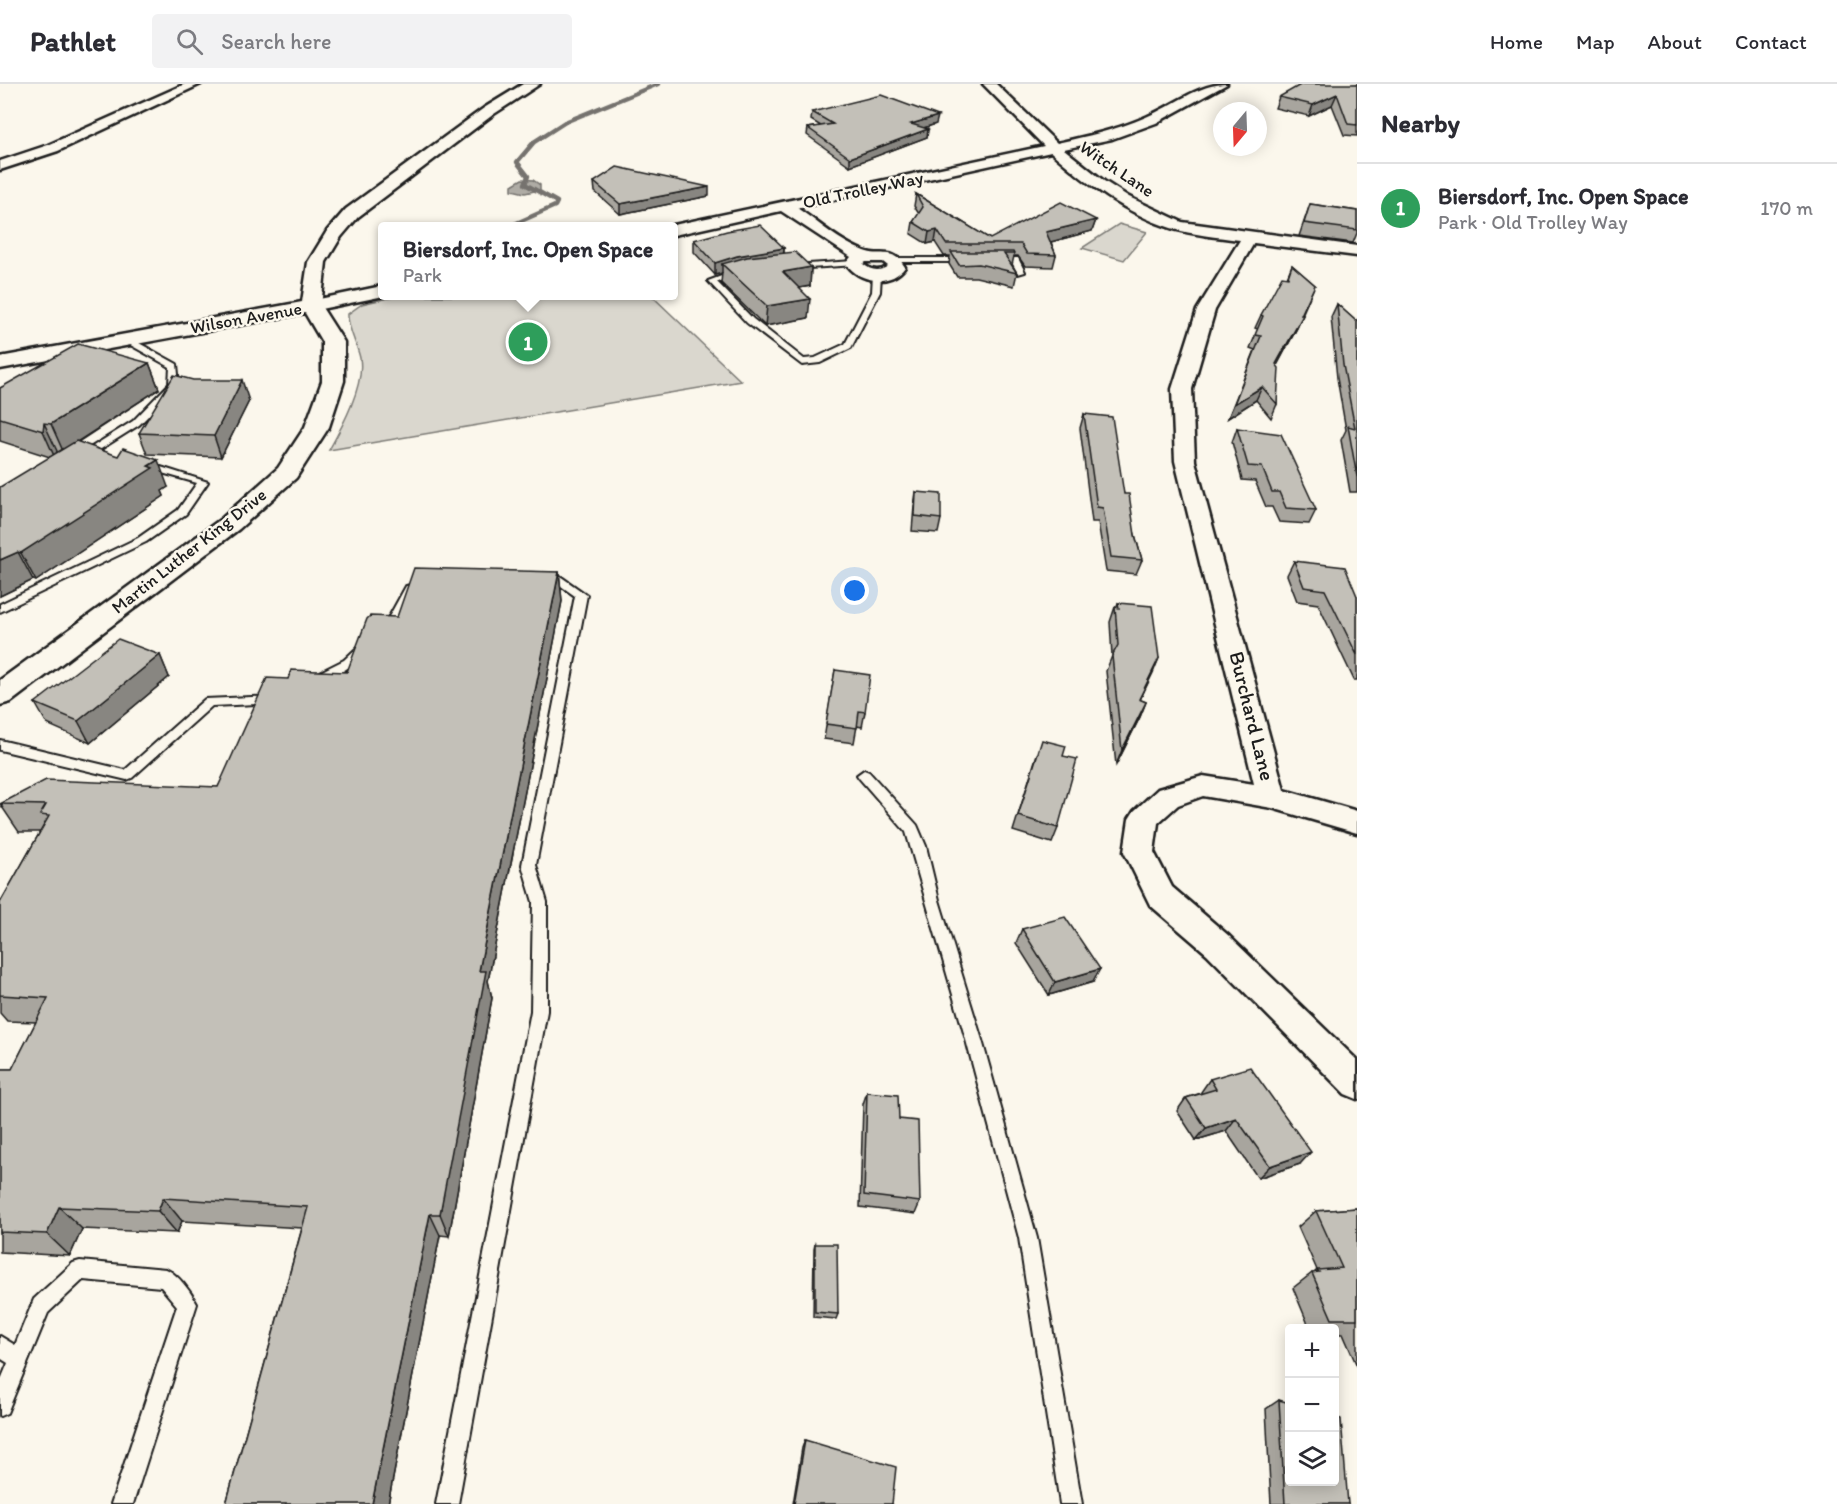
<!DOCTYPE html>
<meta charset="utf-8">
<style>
:root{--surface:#fff;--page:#f2f2f3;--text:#2b2b33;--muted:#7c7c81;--line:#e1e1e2;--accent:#0f766e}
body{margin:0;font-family:Itim,sans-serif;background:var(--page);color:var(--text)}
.controls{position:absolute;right:18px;bottom:18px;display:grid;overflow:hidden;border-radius:6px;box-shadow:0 3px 15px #0003}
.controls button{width:54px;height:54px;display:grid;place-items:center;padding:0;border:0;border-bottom:2px solid var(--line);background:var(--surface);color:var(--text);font:30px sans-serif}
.compass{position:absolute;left:1213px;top:18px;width:54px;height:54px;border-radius:50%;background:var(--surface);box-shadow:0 3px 15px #0003;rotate:199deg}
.you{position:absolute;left:855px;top:507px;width:21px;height:21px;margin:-15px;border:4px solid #fff;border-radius:50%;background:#1a73e8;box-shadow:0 0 0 9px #1a73e833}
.badge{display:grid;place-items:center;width:39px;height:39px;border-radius:50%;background:var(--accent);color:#fff;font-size:20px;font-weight:700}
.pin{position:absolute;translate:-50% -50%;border:3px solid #fff;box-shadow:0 2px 6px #0006}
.popup{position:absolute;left:378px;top:138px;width:300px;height:78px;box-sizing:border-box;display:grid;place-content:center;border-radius:6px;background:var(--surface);filter:drop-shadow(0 2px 4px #0005);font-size:20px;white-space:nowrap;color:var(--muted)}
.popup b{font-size:22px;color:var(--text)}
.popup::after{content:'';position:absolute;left:50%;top:100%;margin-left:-12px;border:12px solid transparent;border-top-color:var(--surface)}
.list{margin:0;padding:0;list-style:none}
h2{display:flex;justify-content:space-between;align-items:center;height:78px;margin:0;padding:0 24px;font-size:26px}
h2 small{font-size:20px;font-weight:400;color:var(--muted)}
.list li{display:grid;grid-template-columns:39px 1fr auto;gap:18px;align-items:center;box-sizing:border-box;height:90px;padding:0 24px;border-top:2px solid var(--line)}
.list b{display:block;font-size:22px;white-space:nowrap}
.list p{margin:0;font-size:20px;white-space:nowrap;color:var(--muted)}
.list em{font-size:20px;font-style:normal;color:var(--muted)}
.icon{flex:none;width:33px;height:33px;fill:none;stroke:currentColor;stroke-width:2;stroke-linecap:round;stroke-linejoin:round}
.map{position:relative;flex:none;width:1357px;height:1420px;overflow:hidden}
header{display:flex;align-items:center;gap:36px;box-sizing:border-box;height:84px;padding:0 30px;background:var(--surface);border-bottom:2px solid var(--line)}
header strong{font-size:28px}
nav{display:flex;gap:33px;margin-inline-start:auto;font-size:21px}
.search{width:420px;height:54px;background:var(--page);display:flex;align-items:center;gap:15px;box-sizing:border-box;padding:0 21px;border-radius:6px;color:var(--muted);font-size:22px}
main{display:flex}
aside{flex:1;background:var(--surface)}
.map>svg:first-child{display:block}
.green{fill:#dad7ce;stroke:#7b7a75;stroke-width:1.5}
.water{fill:#afaca5;stroke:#74726e;stroke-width:1.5}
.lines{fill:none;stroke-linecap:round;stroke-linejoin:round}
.stream{stroke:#74726e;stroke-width:4.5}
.lane-casing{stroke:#1c1c1c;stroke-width:4}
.street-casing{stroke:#1c1c1c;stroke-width:5}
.secondary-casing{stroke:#1c1c1c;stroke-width:5}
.lane{fill:#fbf7ec;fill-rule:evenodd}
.street{fill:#fbf7ec;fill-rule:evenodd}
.secondary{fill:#fbf7ec;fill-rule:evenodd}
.wall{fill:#a8a59e;stroke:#1c1c1c;stroke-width:1.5}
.shaded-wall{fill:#888681;stroke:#1c1c1c;stroke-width:1.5}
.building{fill:#c3c0b8;stroke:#1c1c1c;stroke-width:1.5}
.labels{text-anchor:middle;stroke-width:5;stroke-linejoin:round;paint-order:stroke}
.far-street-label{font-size:18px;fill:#1c1c1c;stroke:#fbf7ec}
.street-label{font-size:21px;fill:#1c1c1c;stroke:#fbf7ec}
</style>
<header>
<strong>Pathlet</strong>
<div class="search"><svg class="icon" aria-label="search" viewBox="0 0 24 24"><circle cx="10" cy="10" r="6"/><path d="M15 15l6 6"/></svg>Search here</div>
<nav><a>Home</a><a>Map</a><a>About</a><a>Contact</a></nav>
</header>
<main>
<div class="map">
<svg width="1357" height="1420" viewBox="0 0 1357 1420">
<rect width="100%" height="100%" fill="#fbf7ec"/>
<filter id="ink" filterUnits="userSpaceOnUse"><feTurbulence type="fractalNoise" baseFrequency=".0167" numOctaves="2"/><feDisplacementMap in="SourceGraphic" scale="12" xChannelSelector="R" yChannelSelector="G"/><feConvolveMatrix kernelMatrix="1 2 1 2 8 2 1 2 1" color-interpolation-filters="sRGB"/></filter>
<g filter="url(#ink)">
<g class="green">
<polygon points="1119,140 1147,148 1124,176 1082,164"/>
<path d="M397 212H652L741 297 329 366C342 343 365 301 360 274 357 260 347 243 348 230L362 220Z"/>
</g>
<polygon class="water" points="522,95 533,96 540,101 540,106 525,109 512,106 512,101"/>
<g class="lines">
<polyline class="stream" points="510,142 555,122 557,118 525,100 528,92 517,78 534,58 565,38 658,0"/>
<defs>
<g id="lane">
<polygon points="892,174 968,174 972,176 968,178 889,178 889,174"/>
<polygon points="996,174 1018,174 1025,188 1018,190 1012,178 993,178 993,174"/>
<polygon points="854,177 857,177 857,181 793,185 789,183 793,181"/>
<polygon points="735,187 742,189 717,198 753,235 804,275 815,274 845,260 872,208 873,190 877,188 881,190 880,208 851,264 820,279 802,281 747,239 708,197"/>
<polygon points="128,253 177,280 179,301 139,341 85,375 79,375 79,371 133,337 169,300 170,283 125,258 124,256"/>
<polygon points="145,378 208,398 186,430 146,458 0,528 0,520 138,454 178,426 197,399 141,383 140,381"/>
<polygon points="543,491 560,492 587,511 536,781 547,818 547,927 458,1420 436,1420 531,927 533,818 522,781 575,512 554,497 539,496 537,494"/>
<polygon points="410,501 416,504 399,536 387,548 379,548 377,545 390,531 406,502"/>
<path d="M365 559 371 563C361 576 328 601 312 598L310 595 312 592 344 576 361 560Z"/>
<polygon points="275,612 281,616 279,619 212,622 132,694 127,696 0,666 0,656 125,686 205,615"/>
<polygon points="864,686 869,688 917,741 926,762 939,816 982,956 1037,1154 1082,1420 1060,1420 1019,1154 966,956 906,748 859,694 857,691"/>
<path d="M80 1177 166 1185C178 1190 191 1208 197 1220L133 1420H111L177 1222 161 1203 83 1196 48 1229 7 1329 0 1332V1298L8 1279 0 1274V1252L15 1261 34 1215 73 1179Z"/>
</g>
<g id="street">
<polygon points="185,0 201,0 58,67 0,86 0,77 48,61"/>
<path d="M983 0H996L1057 59C1087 52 1117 46 1146 33 1173 22 1198 0 1227 0L1156 39 1112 55 1064 65 1104 97 1129 113 1182 138 1357 162V172L1254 159 1215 226 1192 305 1195 377 1284 706 1357 727V749L1272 724 1203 712 1178 721 1158 739 1154 768 1172 803 1229 852 1357 976V1015L1345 1010 1207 870 1150 821 1124 768 1129 735 1134 727 1158 705 1203 692 1254 700 1175 377 1172 305 1197 226 1240 156C1217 153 1193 151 1171 144 1125 129 1087 100 1051 68L797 124C818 138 840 158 864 167 882 174 892 162 905 183 891 203 858 199 846 179L851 173 781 127 674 151V142H669L1044 62ZM866 178H883L888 182C880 188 871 187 863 180Z"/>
<polygon points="382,202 382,212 384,212 311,227 305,226 302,222 305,218"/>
</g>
<polygon id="secondary" points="523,0 540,0 494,30 358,133 341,153 326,178 321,222 344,258 344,297 329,343 296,394 239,445 11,618 0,621 0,596 221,435 278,384 305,343 322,297 322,258 305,229 0,285 0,273 302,218 308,178 327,147 346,125 484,24"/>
</defs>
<use href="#lane" class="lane-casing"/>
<use href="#street" class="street-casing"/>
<use href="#secondary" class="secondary-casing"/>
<use href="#lane" class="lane"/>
<use href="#street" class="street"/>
<use href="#secondary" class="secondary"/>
</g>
<g class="wall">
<polygon points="1357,0 1357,52 1344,51 1332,21 1309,32 1275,24 1279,13"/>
<polygon points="812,28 936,40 924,44 928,45 927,53 850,82 807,51 808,44 821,42 811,36"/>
<polygon points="594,98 709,112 620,130 595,108"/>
<polygon points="916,110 990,155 1096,136 1092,147 1051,158 1056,171 1053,183 1025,182 1018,172 1014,172 1012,181 1017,189 1014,202 976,193 957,193 949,180 950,172 944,172 935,158 927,160 911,150 913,138 919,130 914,122"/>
<polygon points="1310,120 1357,127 1357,149 1353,159 1299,152"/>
<polygon points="694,156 784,164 784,169 811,183 810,202 799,204 808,234 765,242 721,199 722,189 715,191 694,168"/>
<polygon points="1292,181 1315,201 1302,231 1303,231 1297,244 1277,281 1277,320 1271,334 1256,316 1228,334 1255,266 1250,264 1258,245 1255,244 1261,231 1287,193"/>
<polygon points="1337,220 1356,237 1357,236 1357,408 1350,408 1341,356 1346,346 1337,294 1331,233"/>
<polygon points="149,279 159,305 78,358 168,403 162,407 164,412 36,497 33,496 0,512 50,373 0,357 0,304"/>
<polygon points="249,317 221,373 147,370 139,349"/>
<polygon points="1084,330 1122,403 1142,476 1136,490 1106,487 1098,438 1092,438 1080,344"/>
<polygon points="1237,344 1316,426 1309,440 1279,438 1272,423 1266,423 1255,397 1242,396 1232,358"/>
<polygon points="916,408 941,435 938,449 912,447 914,422"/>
<polygon points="1294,477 1357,512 1357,596 1354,596 1318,520 1297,517 1287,491"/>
<polygon points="559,488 562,517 488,897 492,914 449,1152 440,1151 388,1420 226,1420 302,1144 182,1137 177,1149 82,1145 70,1172 0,1168 0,985 12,985 36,938 7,937 0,929 0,819 40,748 19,748 0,720 218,703 288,595 347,588 397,533"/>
<polygon points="1118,519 1159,574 1140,616 1146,618 1140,633 1116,681 1106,587 1112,572 1110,538 1115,523 1116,524"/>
<polygon points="160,571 169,593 90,659 47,640 35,619"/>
<polygon points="835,586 865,628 862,643 857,642 854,659 824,655"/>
<polygon points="1037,670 1063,672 1058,744 1052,759 1013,747"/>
<polygon points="1022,845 1093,898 1049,911 1016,859"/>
<polygon points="1210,995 1300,1080 1258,1094 1226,1047 1196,1056 1177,1027 1186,1014 1201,1009 1201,1008"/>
<polygon points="867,1008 899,1035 920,1118 915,1130 860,1123 863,1020"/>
<polygon points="1357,1124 1357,1282 1343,1250 1335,1250 1335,1245 1310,1245 1293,1204 1312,1189 1314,1189 1317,1186 1298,1143 1316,1127"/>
<polygon points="815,1160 838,1230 836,1235 813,1233 814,1165"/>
<polygon points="1279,1316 1348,1420 1271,1420 1266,1325"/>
<polygon points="805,1356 892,1420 793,1420 802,1364"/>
</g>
<g class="shaded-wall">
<polygon points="1337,10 1332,21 1309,32 1313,21"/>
<polygon points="938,32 936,40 910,48 911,40"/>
<polygon points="928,45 927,53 850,82 850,74"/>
<polygon points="709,103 709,112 620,130 620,120"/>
<polygon points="1096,136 1092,147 1043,160 1046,148"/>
<polygon points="937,146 935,158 927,160 929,148"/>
<polygon points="784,164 783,177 722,180 722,189 715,191 715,179 737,172"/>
<polygon points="811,183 810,202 782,207 783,188"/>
<polygon points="810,215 808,234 765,242 767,222"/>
<polygon points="1303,231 1297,244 1271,293 1276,280"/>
<polygon points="149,279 159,305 63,367 51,340"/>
<polygon points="242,296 249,317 221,373 214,352"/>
<polygon points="1262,303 1256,316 1228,334 1234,320"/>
<polygon points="44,339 57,367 55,374 43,347"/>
<polygon points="158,376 168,403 162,407 164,412 36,497 21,469"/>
<polygon points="18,468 33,496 0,512 0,476"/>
<polygon points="559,488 562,517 488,897 492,914 449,1152 440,1130 479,887"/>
<polygon points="160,571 169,593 90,659 78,637"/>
<polygon points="1159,574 1153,589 1133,630 1139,615"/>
<polygon points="1146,618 1140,633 1116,681 1122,666"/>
<polygon points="1100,885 1093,898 1049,911 1055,898"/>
<polygon points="1236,1034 1226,1047 1196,1056 1206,1044"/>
<polygon points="1311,1068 1300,1080 1258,1094 1270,1082"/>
<polygon points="163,1114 182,1137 177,1149 158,1127"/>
<polygon points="59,1123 82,1145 70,1172 47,1150"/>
<polygon points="430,1130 440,1151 388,1420 372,1420"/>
</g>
<g class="building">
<polygon points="1302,0 1357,0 1357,41 1348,40 1337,10 1313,21 1279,13"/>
<polygon points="881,11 938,32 911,40 928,45 850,74 808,44 833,40 812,28"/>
<polygon points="617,83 709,103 620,120 594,98"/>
<polygon points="916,110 990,155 1061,118 1096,136 1046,148 1056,171 1027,170 1021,160 946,160 937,146 929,148 913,138 923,123"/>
<polygon points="1310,120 1357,127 1357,146 1304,139"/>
<polygon points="760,141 784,164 737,172 715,179 694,156 727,147"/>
<polygon points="795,168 811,183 783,188 810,215 767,222 722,180 747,173"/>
<polygon points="951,168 1013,168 1014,170 1004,170 1017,189 979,180 959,181"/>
<polygon points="1292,181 1315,201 1301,231 1303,231 1276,280 1279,284 1277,320 1262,303 1234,320 1261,252 1255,251 1263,232 1261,231 1282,192 1288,193"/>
<polygon points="1337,220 1356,237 1357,236 1357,393 1348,342 1355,344 1343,281"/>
<polygon points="78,260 149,279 51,340 44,339 43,347 0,334 0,304"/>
<polygon points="174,291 193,296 242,296 214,352 139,349"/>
<polygon points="1084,330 1112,333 1124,410 1129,410 1135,451 1142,476 1111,473 1103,424 1097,423"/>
<polygon points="1237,344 1281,350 1316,426 1286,424 1279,408 1272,408 1262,383 1248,382"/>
<polygon points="76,357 118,372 123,364 158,376 148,382 153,384 21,469 18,468 0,476 0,403"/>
<polygon points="916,408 941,410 941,435 915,432"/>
<polygon points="1294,477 1345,483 1357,512 1357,571 1325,506 1304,503"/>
<polygon points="414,484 559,488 479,887 486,887 440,1130 430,1130 372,1420 226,1420 308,1123 163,1114 158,1127 59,1123 47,1150 0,1148 0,985 12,985 48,914 0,911 0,819 49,732 40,731 46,721 0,720 46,696 218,703 267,594 288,595 291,586 347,588 367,535 370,532 397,533"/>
<polygon points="1118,519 1152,522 1159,574 1139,615 1146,618 1122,666 1112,572 1118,561 1115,523 1119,524"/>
<polygon points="118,555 160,571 78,637 35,619"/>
<polygon points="835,586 870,591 865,628 859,627 857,644 826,640"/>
<polygon points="1042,656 1066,662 1063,672 1077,675 1058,744 1018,732"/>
<polygon points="1065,833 1100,885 1055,898 1022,845"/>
<polygon points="1250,983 1311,1068 1270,1082 1236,1034 1206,1044 1186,1014 1216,1005 1210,995"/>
<polygon points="867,1008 898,1011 899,1035 918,1037 920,1118 864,1111"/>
<polygon points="1357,1124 1357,1235 1332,1235 1312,1189 1319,1188 1317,1186 1342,1184 1316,1127"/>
<polygon points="815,1160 837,1160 838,1230 815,1228"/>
<polygon points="1279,1316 1290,1319 1290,1398 1335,1398 1335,1333 1341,1335 1348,1420 1285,1420"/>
<polygon points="805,1356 896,1383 892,1420 794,1420"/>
</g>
</g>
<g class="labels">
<g class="far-street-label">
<text transform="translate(1117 85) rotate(34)" y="6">Witch Lane</text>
<text transform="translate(863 106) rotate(-12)" y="6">Old Trolley Way</text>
<text transform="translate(246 234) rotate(-10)" y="6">Wilson Avenue</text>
<text transform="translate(189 467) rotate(-38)" y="6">Martin Luther King Drive</text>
</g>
<g class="street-label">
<text transform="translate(1252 632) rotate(76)" y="7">Burchard Lane</text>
</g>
</g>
</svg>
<div class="controls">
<button>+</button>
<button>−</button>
<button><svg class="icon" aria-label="layers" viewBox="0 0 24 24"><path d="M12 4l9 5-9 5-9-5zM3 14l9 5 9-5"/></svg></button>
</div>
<svg class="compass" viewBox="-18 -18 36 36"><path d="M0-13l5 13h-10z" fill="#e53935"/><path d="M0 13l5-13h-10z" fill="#7c7c81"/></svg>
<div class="you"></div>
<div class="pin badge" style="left:528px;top:258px;background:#2e9e5b">1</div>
<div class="popup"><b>Biersdorf, Inc. Open Space</b>Park</div>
</div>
<aside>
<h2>Nearby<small></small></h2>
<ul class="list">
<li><span class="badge" style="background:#2e9e5b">1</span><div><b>Biersdorf, Inc. Open Space</b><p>Park · Old Trolley Way</p></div><em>170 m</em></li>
</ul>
</aside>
</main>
